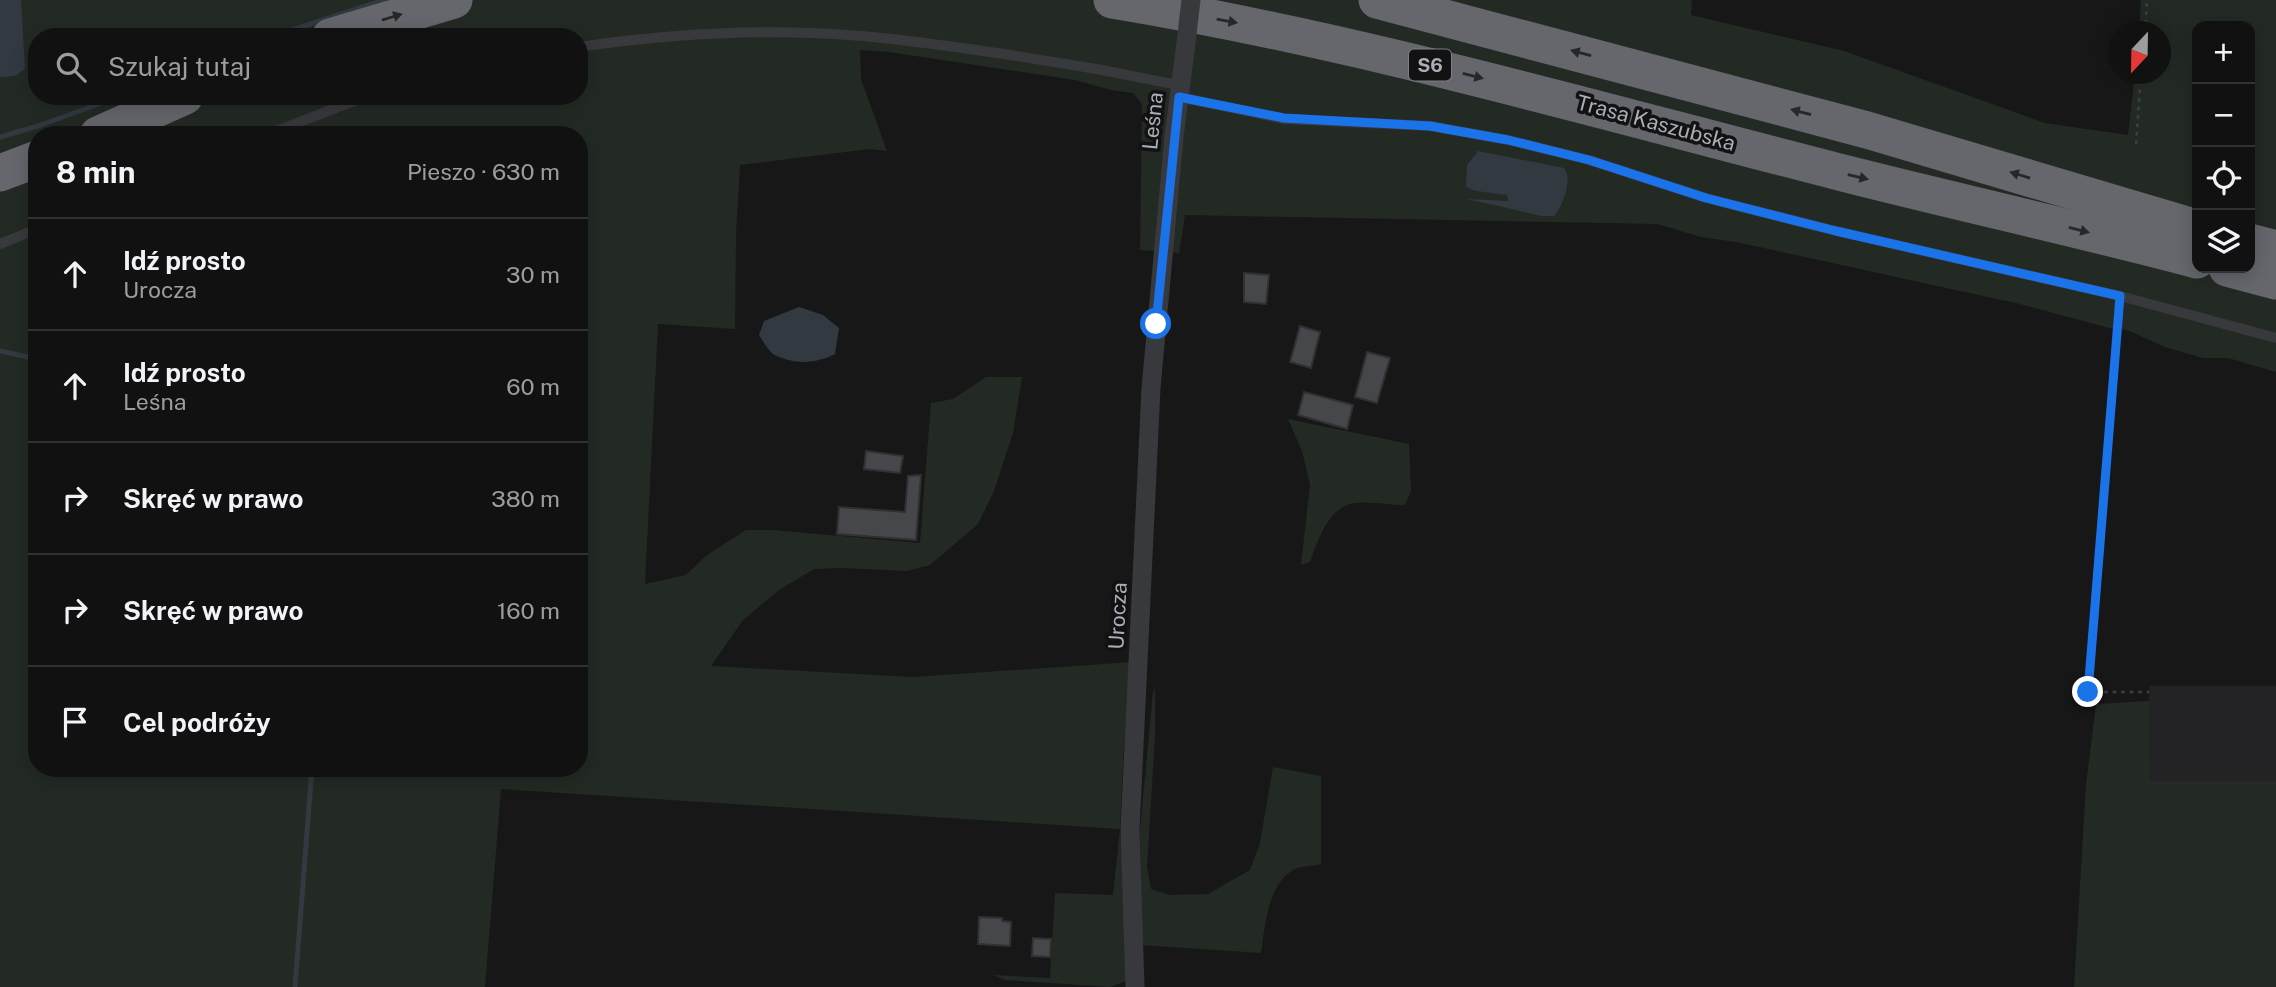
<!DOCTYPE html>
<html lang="pl">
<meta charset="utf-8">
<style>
:root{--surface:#111112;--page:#1e1f20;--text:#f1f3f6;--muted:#9c9d9f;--line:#303132}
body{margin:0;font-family:"Public Sans",sans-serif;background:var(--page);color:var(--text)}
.controls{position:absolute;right:21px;top:21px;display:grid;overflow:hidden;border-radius:14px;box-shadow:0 4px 18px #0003}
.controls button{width:63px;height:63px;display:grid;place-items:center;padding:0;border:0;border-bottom:2px solid var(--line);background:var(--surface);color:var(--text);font:35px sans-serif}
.compass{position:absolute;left:2108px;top:21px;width:63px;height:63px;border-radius:50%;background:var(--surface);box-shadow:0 4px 18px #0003;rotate:202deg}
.stop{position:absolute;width:21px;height:21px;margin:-16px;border:5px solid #1a73e8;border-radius:50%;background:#fff}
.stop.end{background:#1a73e8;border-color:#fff;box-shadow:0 2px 7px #0008}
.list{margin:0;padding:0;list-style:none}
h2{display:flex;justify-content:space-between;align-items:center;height:91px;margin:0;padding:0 28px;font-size:30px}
h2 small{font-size:23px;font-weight:400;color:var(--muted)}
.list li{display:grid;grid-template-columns:46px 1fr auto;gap:21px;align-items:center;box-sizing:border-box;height:112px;padding:0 28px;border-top:2px solid var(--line)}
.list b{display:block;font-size:26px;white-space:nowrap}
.list p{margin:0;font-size:23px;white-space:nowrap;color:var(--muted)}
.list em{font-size:23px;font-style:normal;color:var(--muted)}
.icon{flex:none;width:38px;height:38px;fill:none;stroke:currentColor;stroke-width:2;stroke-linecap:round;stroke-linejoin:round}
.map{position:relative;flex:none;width:2276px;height:987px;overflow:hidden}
.search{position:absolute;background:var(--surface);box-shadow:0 4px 18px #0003;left:28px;top:28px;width:560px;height:77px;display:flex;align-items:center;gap:18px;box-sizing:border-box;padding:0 24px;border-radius:28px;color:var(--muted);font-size:26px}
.panel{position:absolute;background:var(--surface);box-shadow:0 4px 18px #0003;left:28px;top:126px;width:560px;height:651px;border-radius:28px}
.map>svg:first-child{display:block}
.built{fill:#232325}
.green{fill:#232a24;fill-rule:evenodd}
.water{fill:#323940}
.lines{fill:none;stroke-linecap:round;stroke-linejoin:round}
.stream{stroke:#323940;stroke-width:5}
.building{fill:#46474b;stroke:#313134;stroke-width:2}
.path{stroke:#3e4044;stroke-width:2.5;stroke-dasharray:3.5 5;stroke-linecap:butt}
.service{stroke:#38393d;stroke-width:10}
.minor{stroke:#38393d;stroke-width:19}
.motorway{stroke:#65676d;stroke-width:37}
.minor-bridge{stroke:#38393d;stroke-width:19}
.oneway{fill:#27272a}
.route{stroke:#1a73e8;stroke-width:9}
.labels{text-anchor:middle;stroke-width:7;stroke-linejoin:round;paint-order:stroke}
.shield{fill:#121213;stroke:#7d7f86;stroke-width:2}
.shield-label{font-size:19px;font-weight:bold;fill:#abaeb7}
.street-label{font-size:21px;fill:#abaeb7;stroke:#121213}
</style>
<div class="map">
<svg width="2276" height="987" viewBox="0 0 2276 987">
<rect width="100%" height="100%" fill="#171718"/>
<rect class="built" x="2149" y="686" width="127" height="95"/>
<g class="green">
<path d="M0 0H1692L1691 15 1844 51 2045 123 2128 135 2135 74H2160V32L2139 31 2141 0H2276V372L2228 358H2203L2165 347 2127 330 2113 329 2020 304 1736 242 1701 237 1657 224 1185 215 1179 253 1140 250 1142 104 1133 93 1111 90 1075 80 889 52 860 50 861 79 887 151 870 149 740 165 736 233 735 329 658 324 645 584 686 575 707 555 746 530H772L920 543 931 403 953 399 986 377H1022L1013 433 994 491 978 524 930 565 907 571 840 568 814 569 779 590 743 620 711 666 913 677 1132 662 1124 744 1120 829 1130 975 1124 982 1110 987 1005 980 993 975 1050 978 1055 893 1113 895 1120 829 501 789 485 987H0ZM2197 26H2250V268H2197ZM37 37H579V96H37ZM37 135H579V768H37Z"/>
<path d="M1288 419 1409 444 1411 491 1405 505C1389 505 1371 501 1355 503 1328 506 1318 541 1310 562L1301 565 1310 485 1302 451Z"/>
<path d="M1155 688V737L1147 867 1151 889 1169 895 1208 894 1250 870 1260 843 1273 767 1321 776V864C1313 866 1300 866 1293 870 1267 886 1265 927 1261 953L1141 945 1140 830 1153 692Z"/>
<polygon points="2149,701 2150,781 2276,781 2276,987 2074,987 2086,784 2096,704"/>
</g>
<g class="water">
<polygon points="0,0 21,0 25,69 15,76 0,77"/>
<path d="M1478 151 1564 168C1573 178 1563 207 1554 216H1542L1467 199 1508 201 1507 195 1476 191 1466 187 1467 165Z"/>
<path d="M799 307 823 315 839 328 835 354C816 364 793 365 773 354 768 350 763 341 759 335L764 321Z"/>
</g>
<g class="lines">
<g class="stream">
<polyline points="271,37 384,0"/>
<polyline points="0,137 38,126 121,96"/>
<polyline points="0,351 37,359"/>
<polyline points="295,987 312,768"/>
</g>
</g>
<g class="building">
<polygon points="1244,273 1269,275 1266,304 1244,302"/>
<polygon points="1300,326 1320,332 1311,368 1290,362"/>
<polygon points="1367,352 1390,358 1377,403 1355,397"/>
<polygon points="1304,392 1353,405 1347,429 1298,415"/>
<polygon points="866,451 903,456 900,473 864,469"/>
<polygon points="921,475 916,540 837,534 839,507 905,512 908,476"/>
<polygon points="979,917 1002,918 1002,921 1011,922 1010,946 978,944"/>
<polygon points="1033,938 1051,939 1050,957 1032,956"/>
</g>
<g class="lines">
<g class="path">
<polyline points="2145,32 2147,0"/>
<polyline points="2136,144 2141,74"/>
<polyline points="2119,310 2088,692 2149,692"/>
</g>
<g class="service">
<path d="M579 47C682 32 788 27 892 39 962 47 1032 58 1102 70 1128 75 1154 81 1180 85"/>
<polyline points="1179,97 1284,119 1430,126 1508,140 1589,160 1706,198 1836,231 2120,296 2276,338"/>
<polyline points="266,135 367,96"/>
<polyline points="0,244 37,229"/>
</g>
<polyline class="minor" points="1135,987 1130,830 1151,388 1174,137 1185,51"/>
<g class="motorway">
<path d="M1112 0C1360 41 1600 111 1843 173 1961 203 2080 229 2197 260"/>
<polyline points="1377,0 1867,130 2197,228"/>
<polyline points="330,37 454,0"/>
<polyline points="98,135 185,96"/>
<polyline points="0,173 37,159"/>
<polyline points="2250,242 2276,249"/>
<polyline points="2227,268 2276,281"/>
</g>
<polyline class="minor-bridge" points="1185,51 1191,0"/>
</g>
<defs><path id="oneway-solid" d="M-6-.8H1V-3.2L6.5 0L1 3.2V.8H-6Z" transform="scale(1.75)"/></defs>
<g class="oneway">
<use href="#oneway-solid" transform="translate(392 17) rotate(-17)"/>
<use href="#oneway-solid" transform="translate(1227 21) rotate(10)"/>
<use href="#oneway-solid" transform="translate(1581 53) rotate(-165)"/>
<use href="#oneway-solid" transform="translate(1473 76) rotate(14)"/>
<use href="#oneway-solid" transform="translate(1801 112) rotate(-165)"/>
<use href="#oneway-solid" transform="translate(2020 175) rotate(-163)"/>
<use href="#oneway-solid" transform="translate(1858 177) rotate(13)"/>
<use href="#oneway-solid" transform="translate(2079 230) rotate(14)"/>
</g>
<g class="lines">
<polyline class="route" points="1156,324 1179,97 1284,118 1430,126 1508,140 1589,160 1706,198 1836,231 2120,296 2088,692"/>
</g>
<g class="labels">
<rect class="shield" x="1409" y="49.5" width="42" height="31" rx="5"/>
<g class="shield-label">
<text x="1430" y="72">S6</text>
</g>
<g class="street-label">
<text transform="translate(1153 121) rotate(-84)" y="7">Leśna</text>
<text transform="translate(1656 123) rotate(15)" y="7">Trasa Kaszubska</text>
<text transform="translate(1118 616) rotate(-87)" y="7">Urocza</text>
</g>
</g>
</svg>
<div class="controls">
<button>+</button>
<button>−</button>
<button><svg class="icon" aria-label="locate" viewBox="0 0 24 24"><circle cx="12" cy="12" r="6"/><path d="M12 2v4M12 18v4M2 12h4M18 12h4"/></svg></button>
<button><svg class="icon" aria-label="layers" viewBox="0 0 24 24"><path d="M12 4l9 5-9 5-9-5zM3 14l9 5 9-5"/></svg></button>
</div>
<svg class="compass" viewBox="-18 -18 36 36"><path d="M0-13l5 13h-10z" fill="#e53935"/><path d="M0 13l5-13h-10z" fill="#9c9d9f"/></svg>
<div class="stop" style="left:1156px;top:324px"></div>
<div class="stop end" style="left:2088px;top:692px"></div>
<div class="search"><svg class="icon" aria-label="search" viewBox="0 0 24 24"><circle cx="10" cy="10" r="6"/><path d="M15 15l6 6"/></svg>Szukaj tutaj</div>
<section class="panel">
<h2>8 min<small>Pieszo · 630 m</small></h2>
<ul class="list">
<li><svg class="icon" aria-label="ahead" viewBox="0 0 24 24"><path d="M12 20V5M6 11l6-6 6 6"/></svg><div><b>Idź prosto</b><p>Urocza</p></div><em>30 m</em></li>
<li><svg class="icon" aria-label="ahead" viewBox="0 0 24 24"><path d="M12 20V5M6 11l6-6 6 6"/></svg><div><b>Idź prosto</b><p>Leśna</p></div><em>60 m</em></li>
<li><svg class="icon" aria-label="right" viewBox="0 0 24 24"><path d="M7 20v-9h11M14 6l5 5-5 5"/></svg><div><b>Skręć w prawo</b></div><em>380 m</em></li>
<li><svg class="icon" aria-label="right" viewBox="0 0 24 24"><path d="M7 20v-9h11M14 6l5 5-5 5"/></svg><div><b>Skręć w prawo</b></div><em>160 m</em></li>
<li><svg class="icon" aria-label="arrive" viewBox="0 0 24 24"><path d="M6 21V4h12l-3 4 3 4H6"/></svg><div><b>Cel podróży</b></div></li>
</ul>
</section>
</div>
